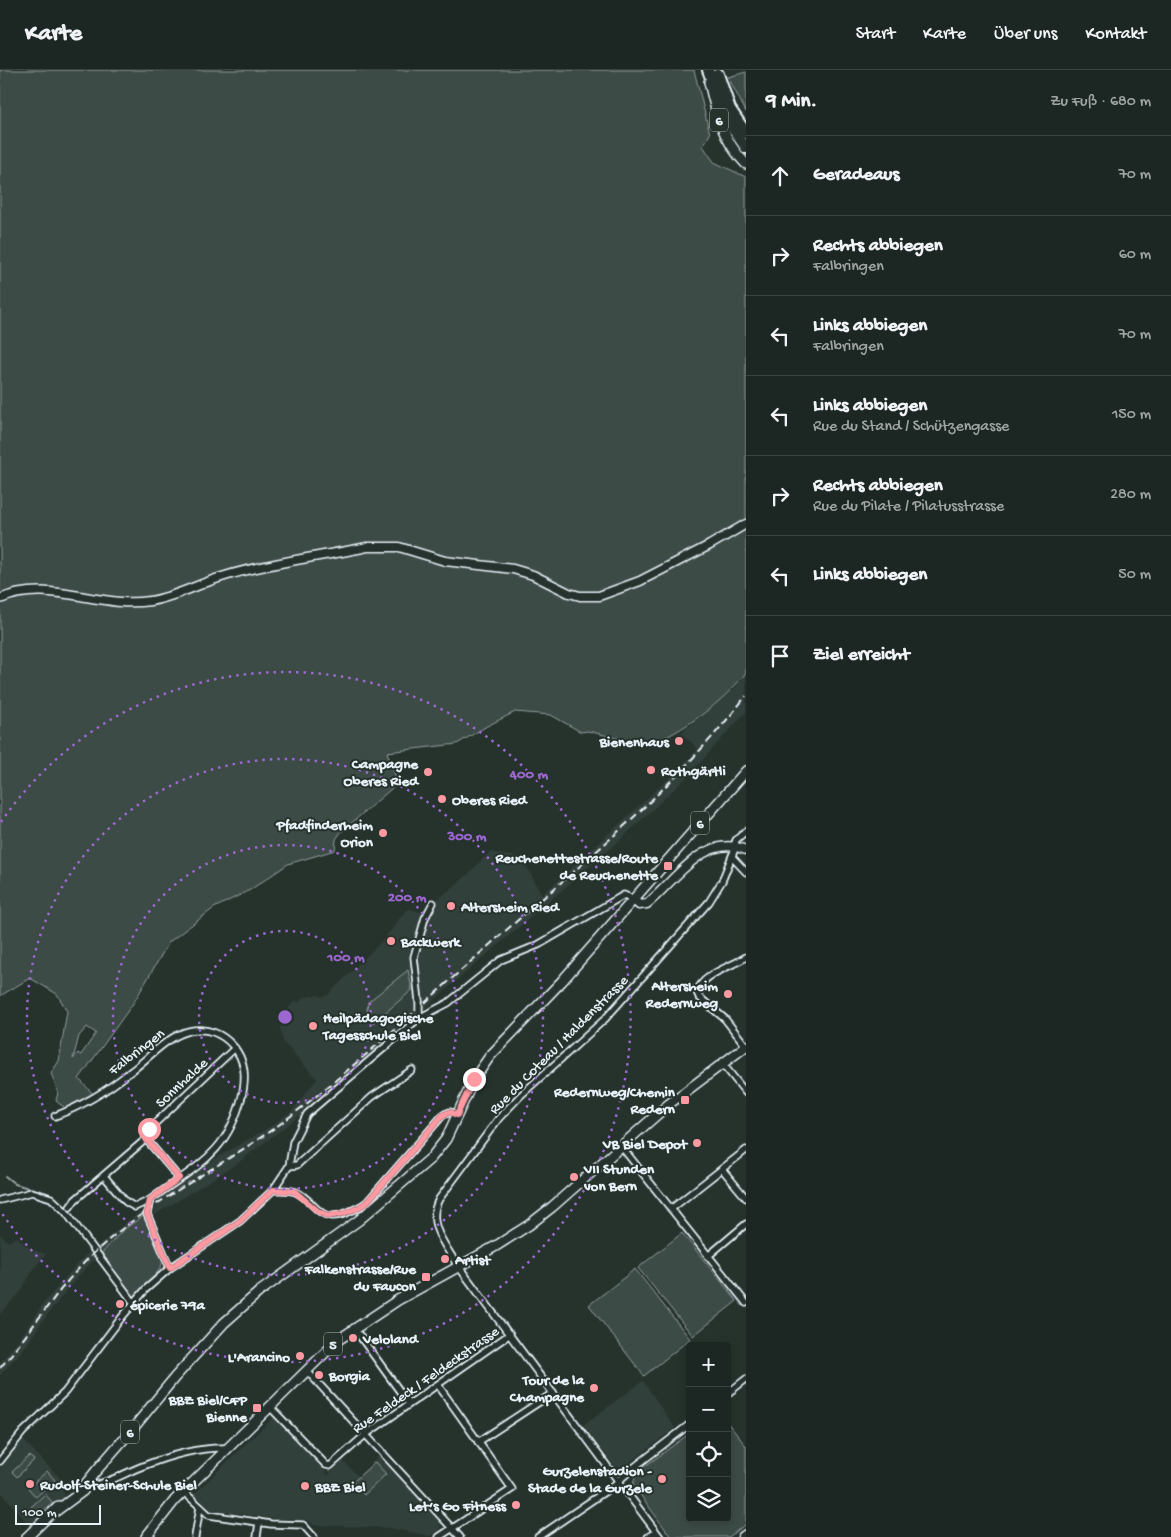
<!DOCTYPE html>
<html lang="de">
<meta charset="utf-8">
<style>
:root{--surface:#1c2622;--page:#252e2a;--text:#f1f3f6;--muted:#a0a5a5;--line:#3a4340}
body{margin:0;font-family:"Gochi Hand",sans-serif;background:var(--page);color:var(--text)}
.controls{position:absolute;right:15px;bottom:15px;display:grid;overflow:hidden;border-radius:5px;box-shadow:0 2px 8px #0003}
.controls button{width:45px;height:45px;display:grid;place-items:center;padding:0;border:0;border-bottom:1px solid var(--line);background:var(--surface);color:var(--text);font:25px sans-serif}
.scale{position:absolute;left:15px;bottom:12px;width:86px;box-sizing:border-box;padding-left:5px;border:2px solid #e8f1f8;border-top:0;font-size:14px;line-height:18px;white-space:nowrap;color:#e8f1f8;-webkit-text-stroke:4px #26332d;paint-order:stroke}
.stop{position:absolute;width:15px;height:15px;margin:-11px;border:4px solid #ff9aa2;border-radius:50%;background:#fff}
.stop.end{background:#ff9aa2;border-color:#fff;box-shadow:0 1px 5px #0008}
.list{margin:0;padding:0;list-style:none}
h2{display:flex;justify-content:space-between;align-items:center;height:65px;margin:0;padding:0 20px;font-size:21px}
h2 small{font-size:16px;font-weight:400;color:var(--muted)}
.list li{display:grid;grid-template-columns:32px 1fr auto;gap:15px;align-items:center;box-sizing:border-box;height:80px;padding:0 20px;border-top:1px solid var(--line)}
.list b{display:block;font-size:19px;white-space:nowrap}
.list p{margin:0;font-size:16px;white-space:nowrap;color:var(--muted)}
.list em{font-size:16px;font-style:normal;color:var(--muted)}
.icon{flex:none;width:28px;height:28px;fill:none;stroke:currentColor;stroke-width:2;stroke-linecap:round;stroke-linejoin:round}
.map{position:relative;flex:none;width:746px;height:1467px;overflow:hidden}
header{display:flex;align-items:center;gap:30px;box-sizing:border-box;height:70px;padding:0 25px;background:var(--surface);border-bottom:1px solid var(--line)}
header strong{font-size:24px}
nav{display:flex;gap:28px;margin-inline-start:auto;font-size:18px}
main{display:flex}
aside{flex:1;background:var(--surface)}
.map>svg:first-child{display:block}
.built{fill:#333f3a}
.green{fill:#3e4b47;stroke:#939ea0;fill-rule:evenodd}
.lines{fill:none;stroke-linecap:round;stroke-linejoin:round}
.stream{stroke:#98a3a5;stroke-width:2}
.minor-casing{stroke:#e8f1f8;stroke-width:9}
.tertiary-casing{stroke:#e8f1f8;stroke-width:11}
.primary-casing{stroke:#e8f1f8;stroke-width:12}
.motorway-casing{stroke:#e8f1f8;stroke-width:14}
.minor{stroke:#26332d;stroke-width:5.5}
.tertiary{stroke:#26332d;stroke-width:8}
.primary{stroke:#26332d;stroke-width:9}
.motorway{stroke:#26332d;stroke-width:10}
.rail{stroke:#e8f1f8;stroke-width:2;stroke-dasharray:8 4;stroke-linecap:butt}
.minor-bridge-casing{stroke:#e8f1f8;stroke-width:9;stroke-linecap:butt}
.minor-bridge{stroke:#26332d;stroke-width:5.5}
.route{stroke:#ff9aa2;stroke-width:6}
.ring{fill:none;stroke:#9c67d0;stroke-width:2.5;stroke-dasharray:2.5 5}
.poi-dot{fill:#ff9aa2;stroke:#26332d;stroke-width:2}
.labels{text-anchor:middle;stroke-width:4;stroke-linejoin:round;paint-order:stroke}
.shield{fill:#26332d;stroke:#aeb8bb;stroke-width:1}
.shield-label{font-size:14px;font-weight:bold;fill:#e8f1f8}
.poi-label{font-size:15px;font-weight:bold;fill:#e8f1f8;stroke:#26332d;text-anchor:end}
.street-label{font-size:15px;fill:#e8f1f8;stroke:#26332d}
.centre{fill:#9c67d0;stroke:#26332d;stroke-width:2.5}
.ring-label{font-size:15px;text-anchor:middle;font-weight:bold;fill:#9c67d0;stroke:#26332d;stroke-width:4;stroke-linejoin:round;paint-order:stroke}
</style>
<header>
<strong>Karte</strong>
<nav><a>Start</a><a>Karte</a><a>Über uns</a><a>Kontakt</a></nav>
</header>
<main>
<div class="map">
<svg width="746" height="1467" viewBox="0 0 746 1467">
<rect width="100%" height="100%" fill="#26332d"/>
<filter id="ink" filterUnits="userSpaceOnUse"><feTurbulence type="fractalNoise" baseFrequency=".02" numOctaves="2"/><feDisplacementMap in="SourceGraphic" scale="10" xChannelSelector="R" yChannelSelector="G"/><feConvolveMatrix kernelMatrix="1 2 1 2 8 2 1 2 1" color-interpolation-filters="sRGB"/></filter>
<g filter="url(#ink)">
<g class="built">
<polygon points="746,604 746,642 687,707 619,771 298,1047 235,1095 153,1146 157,1132 165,1123 218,1087 268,1058 291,1042 317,1009 283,972 279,952 294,931 300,932 301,929 310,926 319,925 321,927 328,925 385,868 406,840 411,839 426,844 433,833 462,810 490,782 522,788 542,825 676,702 698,679 681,663 734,619"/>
<polygon points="140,1142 143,1146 123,1160 78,1206 41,1253 26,1276 0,1305 0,1293 32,1252 42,1235 73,1199 87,1184"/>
<polygon points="0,1164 8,1172 17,1167 30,1179 46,1184 35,1197 19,1224 0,1244"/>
<polygon points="643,1311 675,1358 625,1396 615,1397 583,1355"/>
<polygon points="274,1347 328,1405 343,1391 358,1406 379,1386 441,1453 439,1460 430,1466 390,1458 313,1455 309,1450 278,1449 211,1440 193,1425"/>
<polygon points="21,1368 61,1409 61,1418 65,1427 31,1457 0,1421 0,1394"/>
</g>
<g class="green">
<path d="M0 0H694L710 64 703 76 714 92 746 107V603C719 636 686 658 649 676L588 661 581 662 551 645 515 642 487 656 457 674 387 682 398 713 341 762 336 769 335 780 288 794 250 820 214 838 169 872 134 932 79 1009 93 1024 65 1038 56 1031 58 1022 51 1003 59 991 67 941 57 924 30 908 0 926ZM87 957 96 963 81 985 78 983 73 989 79 966Z"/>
<polygon points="746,2 746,42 728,7"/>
<polygon points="408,900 412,920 373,953 367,941 368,932"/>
<path d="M143 1146C165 1196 176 1185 134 1227L100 1185 123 1160Z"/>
<polygon points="682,1163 737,1231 693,1266 638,1198"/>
<polygon points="635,1199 690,1269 644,1306 589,1235"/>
<polygon points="727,1352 746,1376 746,1454 729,1467 671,1467 633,1415 636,1403 690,1363 690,1448 727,1448"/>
<polygon points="29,1386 34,1390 17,1407 12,1402"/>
<polygon points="375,1392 386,1404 364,1425 353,1412"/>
<polygon points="47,1401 55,1410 36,1427 28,1418"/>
<polygon points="45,1424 53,1433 38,1445 31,1437"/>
</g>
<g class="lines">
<polyline class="stream" points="5,1106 15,1114 32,1119"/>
<defs>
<g id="minor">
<polyline points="734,776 736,770 746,761"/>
<polyline points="732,787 746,802"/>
<polyline points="419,931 414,887 425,848 433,833"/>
<path d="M746 976 725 949 699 927 697 922C702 904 731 897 746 887"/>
<polyline points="722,993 746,1023"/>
<path d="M55 1046C82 1036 108 1020 130 1002 148 989 167 966 189 961 206 957 222 963 233 976 246 991 246 1008 242 1026 227 1086 195 1096 150 1130L147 1144 170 1198"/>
<polyline points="146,1069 179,1108"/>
<polyline points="621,1076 746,1233"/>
<polyline points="289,1096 297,1095 372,1027 412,1000"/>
<polyline points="722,1099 746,1128"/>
<polyline points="104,1106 126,1132 135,1137 150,1130"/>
<path d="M273 1120C280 1120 289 1119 296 1122 316 1131 318 1154 346 1143 353 1140 361 1137 367 1132L443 1045 450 1042 457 1045"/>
<polyline points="0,1130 32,1122 51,1128 65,1141 134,1233"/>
<polyline points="70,1137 75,1130 146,1069 149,1059 235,978"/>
<polyline points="671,1139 746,1080"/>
<polyline points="708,1186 746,1154"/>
<polyline points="354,1258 409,1334"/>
<polyline points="306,1300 460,1467"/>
<polyline points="438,1315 512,1419 439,1467"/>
<polyline points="727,1324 746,1309"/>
<polyline points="269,1336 326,1395 330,1396 365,1365 510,1264"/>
<polyline points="478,1372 553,1323"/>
<polyline points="0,1391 23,1362 65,1322 122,1247 146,1219 170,1198 240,1151 273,1120 289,1096 293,1072 307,1044 419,948 448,933 501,890 538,875 624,825 633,829"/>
<path d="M84 1416C105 1416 124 1403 143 1396 168 1386 200 1377 227 1378"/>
<polyline points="183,1421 209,1445 271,1454 303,1455 314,1467"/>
<polyline points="195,1467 200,1437"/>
<polyline points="257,1467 259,1452"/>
<polyline points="538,1467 613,1416 632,1399 690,1354"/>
<polyline points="648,1467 656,1462"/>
<path d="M660 1467 456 1193C444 1173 426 1153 439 1129L499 1048 521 1025 605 949 709 832 722 811 736 776"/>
</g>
<g id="tertiary">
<path d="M0 529C49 508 99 539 150 531 176 527 200 513 225 506 271 492 320 487 367 477H399L445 491 513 499 533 505 569 523 580 526H599L640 511 710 475 746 454"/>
<path d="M633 829 639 835 647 834C675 811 704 762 746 780"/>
<polyline points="742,1467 746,1464"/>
</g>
<g id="primary">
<path d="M709 12C716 43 723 71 746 94"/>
<polyline points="56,1441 83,1421 84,1416 96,1401 135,1356 175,1307 224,1253 259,1222 359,1150 431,1088 446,1069 474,1009 490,986 562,911 746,701"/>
<polyline points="27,1467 59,1436"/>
<polyline points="146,1467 175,1430 338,1270 398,1230 496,1176 529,1155 552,1137 669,1034 746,976"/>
</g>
<g id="motorway">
<polyline points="708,0 727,50 746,78"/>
<polyline points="718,4 730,39 746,63"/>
</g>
</defs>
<use href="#minor" class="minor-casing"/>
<use href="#tertiary" class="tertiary-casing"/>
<use href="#primary" class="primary-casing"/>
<use href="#motorway" class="motorway-casing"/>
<use href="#minor" class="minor"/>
<use href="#tertiary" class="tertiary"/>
<use href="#primary" class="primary"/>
<use href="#motorway" class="motorway"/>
<path class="rail" d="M0 1298C32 1261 57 1218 93 1184 153 1127 231 1093 296 1042 368 986 435 923 503 863 589 788 676 716 746 626"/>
<defs>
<polyline id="minor-bridge" points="419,941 419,931"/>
</defs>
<use href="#minor-bridge" class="minor-bridge-casing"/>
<use href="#minor-bridge" class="minor-bridge"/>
</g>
</g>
<g class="lines" filter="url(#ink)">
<polyline class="route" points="149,1059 146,1069 179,1108 150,1130 147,1144 170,1198 240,1151 273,1120 294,1121 319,1142 329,1146 342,1144 358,1138 367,1132 443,1045 450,1042 457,1045 474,1009"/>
</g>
<g class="ring">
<circle cx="285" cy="947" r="86"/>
<circle cx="285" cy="947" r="172"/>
<circle cx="285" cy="947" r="258"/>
<path d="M1 752A345 345 0 1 1 1 1142"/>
</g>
<g class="poi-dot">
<circle cx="679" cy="671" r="5"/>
<circle cx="651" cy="700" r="5"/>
<circle cx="428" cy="702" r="5"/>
<circle cx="442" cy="729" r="5"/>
<circle cx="383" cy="763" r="5"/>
<rect x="663" y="791" width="10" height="10" rx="2.5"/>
<circle cx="451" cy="836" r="5"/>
<circle cx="391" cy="871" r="5"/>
<circle cx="728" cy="924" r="5"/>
<circle cx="313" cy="956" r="5"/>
<rect x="680" y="1025" width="10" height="10" rx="2.5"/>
<circle cx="697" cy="1073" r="5"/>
<circle cx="574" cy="1107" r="5"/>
<circle cx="445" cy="1189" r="5"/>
<rect x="421" y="1202" width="10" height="10" rx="2.5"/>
<circle cx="120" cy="1234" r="5"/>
<circle cx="353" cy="1268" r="5"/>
<circle cx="300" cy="1286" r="5"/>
<circle cx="319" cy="1305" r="5"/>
<circle cx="594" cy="1318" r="5"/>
<rect x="252" y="1333" width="10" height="10" rx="2.5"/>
<circle cx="662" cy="1409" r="5"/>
<circle cx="30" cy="1414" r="5"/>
<circle cx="305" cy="1416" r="5"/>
<circle cx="516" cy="1435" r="5"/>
</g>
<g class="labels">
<g class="shield">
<rect x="710" y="38.5" width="18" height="23" rx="4"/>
<rect x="691" y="741.5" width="18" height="23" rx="4"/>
<rect x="324" y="1262.5" width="18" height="23" rx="4"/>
<rect x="121" y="1350.5" width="18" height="23" rx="4"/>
</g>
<g class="shield-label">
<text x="719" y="55">6</text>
<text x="700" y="758">6</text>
<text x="333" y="1279">5</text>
<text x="130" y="1367">6</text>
</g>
<g class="poi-label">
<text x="669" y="676">Bienenhaus</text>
<text x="418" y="698">Campagne<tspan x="418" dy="17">Oberes Ried</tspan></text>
<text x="661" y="705" text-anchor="start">Rothgärtli</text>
<text x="452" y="734" text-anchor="start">Oberes Ried</text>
<text x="373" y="759">Pfadfinderheim<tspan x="373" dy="17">Orion</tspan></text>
<text x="658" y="792">Reuchenettestrasse/Route<tspan x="658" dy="17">de Reuchenette</tspan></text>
<text x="461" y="841" text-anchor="start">Altersheim Ried</text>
<text x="401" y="876" text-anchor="start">Backwerk</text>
<text x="718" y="920">Altersheim<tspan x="718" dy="17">Redernweg</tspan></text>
<text x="323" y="952" text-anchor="start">Heilpädagogische<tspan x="323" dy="17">Tagesschule Biel</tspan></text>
<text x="675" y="1026">Redernweg/Chemin<tspan x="675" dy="17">Redern</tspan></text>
<text x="687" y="1078">VB Biel Depot</text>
<text x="584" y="1103" text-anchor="start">VII Stunden<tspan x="584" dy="17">von Bern</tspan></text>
<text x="455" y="1194" text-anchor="start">Artist</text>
<text x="416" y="1203">Falkenstrasse/Rue<tspan x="416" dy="17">du Faucon</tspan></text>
<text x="130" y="1239" text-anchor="start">épicerie 79a</text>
<text x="363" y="1273" text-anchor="start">Veloland</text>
<text x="290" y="1291">L'Arancino</text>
<text x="329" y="1310" text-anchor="start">Borgia</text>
<text x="584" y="1314">Tour de la<tspan x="584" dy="17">Champagne</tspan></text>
<text x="247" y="1334">BBZ Biel/CFP<tspan x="247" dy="17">Bienne</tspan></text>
<text x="652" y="1405">Gurzelenstadion -<tspan x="652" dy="17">Stade de la Gurzele</tspan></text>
<text x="40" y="1419" text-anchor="start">Rudolf-Steiner-Schule Biel</text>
<text x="315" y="1421" text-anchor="start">BBZ Biel</text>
<text x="506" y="1440">Let‘s Go Fitness</text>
</g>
<g class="street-label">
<text transform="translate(558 974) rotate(-45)" y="5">Rue du Coteau / Haldenstrasse</text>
<text transform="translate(136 981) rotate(-38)" y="5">Falbringen</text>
<text transform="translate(181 1012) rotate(-43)" y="5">Sonnhalde</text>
<text transform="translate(425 1309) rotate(-35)" y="5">Rue Feldeck / Feldeckstrasse</text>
</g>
</g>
<circle cx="285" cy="947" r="8" class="centre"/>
<g class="ring-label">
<text x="529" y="708">400 m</text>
<text x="467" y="770">300 m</text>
<text x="407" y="831">200 m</text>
<text x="346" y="891">100 m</text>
</g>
</svg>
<div class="controls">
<button>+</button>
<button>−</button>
<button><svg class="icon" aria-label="locate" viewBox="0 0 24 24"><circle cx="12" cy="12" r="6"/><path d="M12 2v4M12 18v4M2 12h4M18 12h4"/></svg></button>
<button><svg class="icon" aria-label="layers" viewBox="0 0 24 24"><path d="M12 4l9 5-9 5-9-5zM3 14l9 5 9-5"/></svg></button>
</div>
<div class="scale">100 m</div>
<div class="stop" style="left:149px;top:1059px"></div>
<div class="stop end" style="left:474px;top:1009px"></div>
</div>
<aside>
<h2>9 Min.<small>Zu Fuß · 680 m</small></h2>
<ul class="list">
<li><svg class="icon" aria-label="ahead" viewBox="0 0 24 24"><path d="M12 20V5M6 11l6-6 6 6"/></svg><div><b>Geradeaus</b></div><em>70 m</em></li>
<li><svg class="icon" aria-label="right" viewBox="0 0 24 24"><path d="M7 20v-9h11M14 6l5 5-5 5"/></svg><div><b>Rechts abbiegen</b><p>Falbringen</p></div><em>60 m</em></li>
<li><svg class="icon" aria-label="left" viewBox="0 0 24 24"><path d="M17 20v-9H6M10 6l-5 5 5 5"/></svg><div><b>Links abbiegen</b><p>Falbringen</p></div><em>70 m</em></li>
<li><svg class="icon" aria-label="left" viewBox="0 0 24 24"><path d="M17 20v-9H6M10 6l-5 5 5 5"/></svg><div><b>Links abbiegen</b><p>Rue du Stand / Schützengasse</p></div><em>150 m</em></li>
<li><svg class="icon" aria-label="right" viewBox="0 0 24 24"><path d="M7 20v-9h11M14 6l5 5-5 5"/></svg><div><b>Rechts abbiegen</b><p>Rue du Pilate / Pilatusstrasse</p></div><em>280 m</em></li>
<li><svg class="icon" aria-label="left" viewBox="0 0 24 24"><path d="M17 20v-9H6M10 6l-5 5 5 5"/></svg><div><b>Links abbiegen</b></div><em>50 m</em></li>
<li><svg class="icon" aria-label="arrive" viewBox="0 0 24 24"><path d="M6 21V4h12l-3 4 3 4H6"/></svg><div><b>Ziel erreicht</b></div></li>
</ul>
</aside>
</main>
